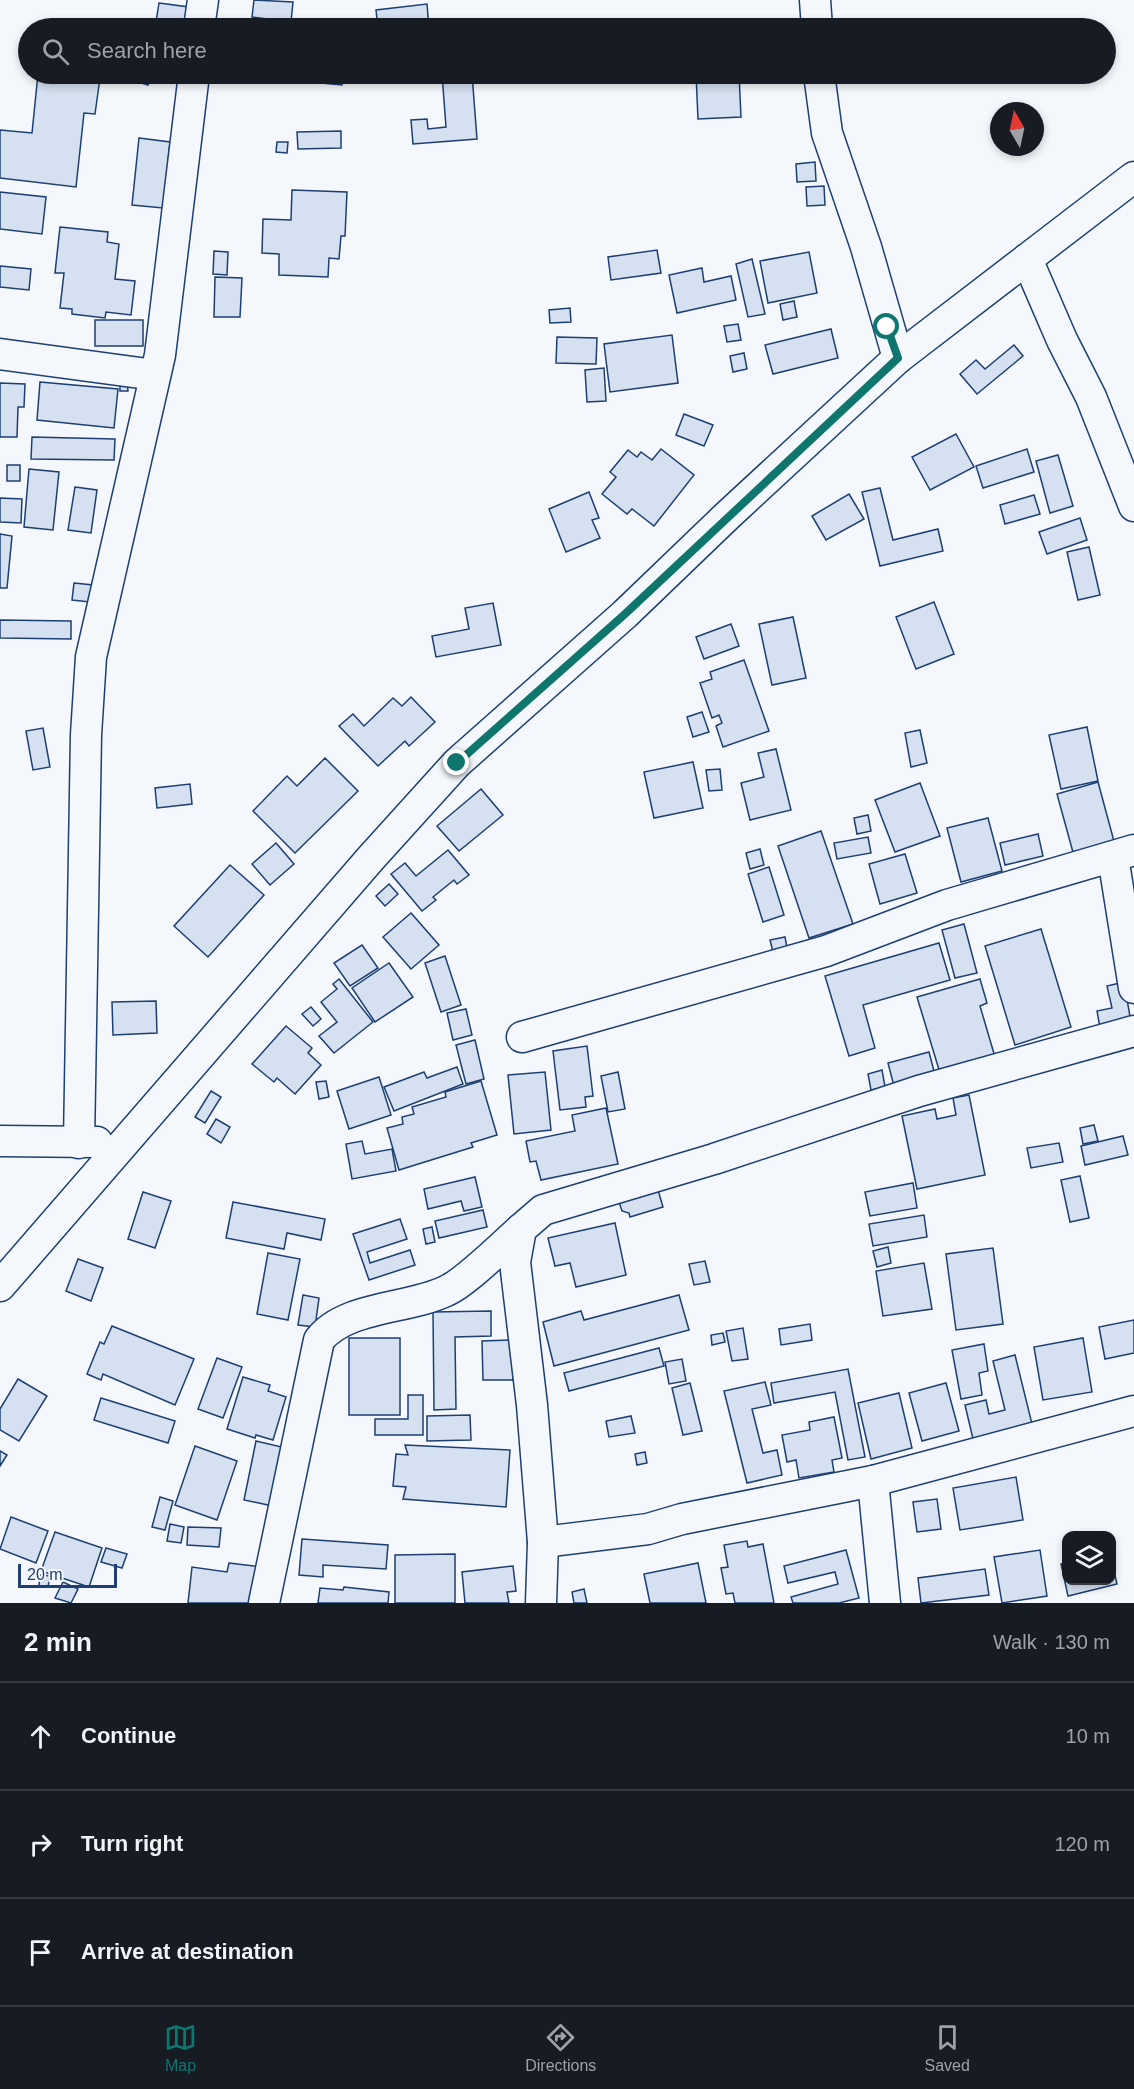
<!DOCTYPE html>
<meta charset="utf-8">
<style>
:root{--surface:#171b24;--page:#242831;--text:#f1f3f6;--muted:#9ea1a6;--line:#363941;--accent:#0f766e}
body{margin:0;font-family:Helvetica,sans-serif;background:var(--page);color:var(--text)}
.controls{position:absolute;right:18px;bottom:18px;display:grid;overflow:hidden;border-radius:12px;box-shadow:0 3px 9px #0003}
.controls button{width:54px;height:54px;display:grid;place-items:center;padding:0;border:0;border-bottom:2px solid var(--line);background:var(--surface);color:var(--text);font:30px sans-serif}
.compass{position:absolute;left:990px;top:102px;width:54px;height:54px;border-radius:50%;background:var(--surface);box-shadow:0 3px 9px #0003;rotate:351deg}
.scale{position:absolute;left:18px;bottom:15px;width:99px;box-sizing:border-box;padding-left:6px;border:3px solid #1d3f73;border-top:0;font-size:16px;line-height:21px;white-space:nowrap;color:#1d3f73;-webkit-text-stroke:4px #f4f7fb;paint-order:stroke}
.stop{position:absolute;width:18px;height:18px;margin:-14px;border:4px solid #0f766e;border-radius:50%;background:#fff}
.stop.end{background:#0f766e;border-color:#fff;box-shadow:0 2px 6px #0008}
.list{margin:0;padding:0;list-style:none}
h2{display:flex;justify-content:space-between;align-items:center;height:78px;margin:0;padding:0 24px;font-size:26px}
h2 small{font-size:20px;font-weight:400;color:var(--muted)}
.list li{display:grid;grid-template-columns:39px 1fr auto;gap:18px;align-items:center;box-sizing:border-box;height:108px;padding:0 24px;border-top:2px solid var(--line)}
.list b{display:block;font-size:22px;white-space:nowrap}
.list em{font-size:20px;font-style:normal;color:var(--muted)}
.icon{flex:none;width:33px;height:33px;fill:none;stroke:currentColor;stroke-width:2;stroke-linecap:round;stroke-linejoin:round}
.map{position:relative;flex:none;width:1134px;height:1603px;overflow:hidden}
.search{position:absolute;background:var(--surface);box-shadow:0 3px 9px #0003;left:18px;right:18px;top:18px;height:66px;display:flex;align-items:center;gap:15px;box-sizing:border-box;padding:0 21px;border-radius:33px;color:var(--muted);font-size:22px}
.sheet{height:402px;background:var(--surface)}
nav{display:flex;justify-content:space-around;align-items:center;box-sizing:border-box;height:84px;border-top:2px solid var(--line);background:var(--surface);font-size:16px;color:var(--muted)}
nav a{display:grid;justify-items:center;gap:3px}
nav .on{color:var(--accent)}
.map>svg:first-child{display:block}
.building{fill:#d5e0f0;stroke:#1d3f73;stroke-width:1.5}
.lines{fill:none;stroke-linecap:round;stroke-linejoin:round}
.minor-casing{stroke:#1d3f73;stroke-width:33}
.minor{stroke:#f4f7fb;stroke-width:30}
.route{stroke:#0f766e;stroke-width:8}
</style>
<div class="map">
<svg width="1134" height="1603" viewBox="0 0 1134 1603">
<rect width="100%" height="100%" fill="#f4f7fb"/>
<g class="building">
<polygon points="254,0 293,2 291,22 252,17"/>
<polygon points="159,3 189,7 186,28 155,28"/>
<polygon points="427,4 429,28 378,28 376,10"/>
<polygon points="263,24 293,27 293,28 263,28"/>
<polygon points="38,74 100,78 95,114 84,113 76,187 0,178 0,130 32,133"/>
<polygon points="140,74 150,74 148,85 138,82"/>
<polygon points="258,74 343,74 342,85 257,77"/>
<polygon points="376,74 434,74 435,76 377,82"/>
<polygon points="442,74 472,74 477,139 413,144 411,120 427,119 428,129 446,127"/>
<polygon points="696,74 739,74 741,117 698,119"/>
<polygon points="341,131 341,148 298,149 297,132"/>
<polygon points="139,138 170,142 163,208 132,205"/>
<polygon points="277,142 288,142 287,153 276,152"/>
<polygon points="815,162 816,181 797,182 796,164"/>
<polygon points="824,186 825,205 807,206 806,187"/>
<polygon points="292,190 347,192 345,236 341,236 339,259 329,258 328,277 279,275 279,254 262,253 263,219 291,220"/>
<polygon points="0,192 46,197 42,234 0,229"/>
<polygon points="60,227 108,232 107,242 119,244 115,279 135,281 131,315 106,312 105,318 72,314 72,309 60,308 64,273 55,273"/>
<polygon points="657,250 661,273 611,280 608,257"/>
<polygon points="214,251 228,252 227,275 213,274"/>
<polygon points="809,252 817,293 768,303 760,261"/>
<polygon points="752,259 765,314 748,317 736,264"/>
<polygon points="0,266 31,269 29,290 0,287"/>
<polygon points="702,268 704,282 731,276 736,300 677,313 669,275"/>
<polygon points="215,277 242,278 240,317 214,317"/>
<polygon points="794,301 797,317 783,320 780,304"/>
<polygon points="570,308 571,322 550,323 549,310"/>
<rect x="95" y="320" width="48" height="26"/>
<polygon points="738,324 741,340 727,342 724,326"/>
<polygon points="831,329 838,358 773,374 765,345"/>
<polygon points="672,335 678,383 610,392 604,344"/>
<polygon points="557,337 597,338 596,364 556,363"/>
<polygon points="1014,345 1023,356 977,394 960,374 976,360 985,369"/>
<polygon points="744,353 747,369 733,372 730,356"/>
<polygon points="604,368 606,401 587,402 585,370"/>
<polygon points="40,382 118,389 114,428 37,420"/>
<polygon points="120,382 127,382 128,391 120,391"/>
<polygon points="0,383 25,384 24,407 18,407 17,437 0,437"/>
<polygon points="684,414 713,425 704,446 676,435"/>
<polygon points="956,434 974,467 930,490 912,457"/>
<polygon points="32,437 115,439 114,460 31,459"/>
<polygon points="661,449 694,475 654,526 632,509 627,514 602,494 616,477 610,472 628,450 637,457 641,452 652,460"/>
<polygon points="1027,449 1034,472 983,488 976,466"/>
<polygon points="1058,455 1073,506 1050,513 1036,461"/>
<rect x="7" y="465" width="13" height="16"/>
<polygon points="29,469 59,472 53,530 24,527"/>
<polygon points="75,487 97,490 91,533 68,530"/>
<polygon points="880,488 893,540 938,529 943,551 880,566 862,492"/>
<polygon points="589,492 599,518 592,520 600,538 566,552 549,509"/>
<polygon points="849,494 864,519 826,540 812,516"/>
<polygon points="1034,495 1040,514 1005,524 1000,505"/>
<polygon points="0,498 22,499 21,523 0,522"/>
<polygon points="1080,518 1087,540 1047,554 1039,532"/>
<polygon points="0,534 12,536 7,588 0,588"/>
<polygon points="1089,547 1100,595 1078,600 1067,552"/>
<polygon points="74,583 93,585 90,602 72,600"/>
<polygon points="934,602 954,654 916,669 896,617"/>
<polygon points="493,603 501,645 436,657 432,636 469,629 465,608"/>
<polygon points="793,617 806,678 772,685 759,624"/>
<polygon points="0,620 71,621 71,639 0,638"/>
<polygon points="731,624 739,646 704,659 696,637"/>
<polygon points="744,660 769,731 723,747 716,726 722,723 719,715 712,718 700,683 712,679 710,672"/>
<polygon points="411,697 435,722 409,746 405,741 378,766 339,726 353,714 364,726 393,698 402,706"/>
<polygon points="702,712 709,732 693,737 687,717"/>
<polygon points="1087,727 1098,781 1061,789 1049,735"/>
<polygon points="43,728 50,767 33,770 26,731"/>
<polygon points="920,730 927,763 911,767 905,733"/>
<polygon points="776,749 791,810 750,820 741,783 764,777 758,753"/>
<polygon points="325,758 358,791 295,853 253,811 287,776 297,786"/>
<polygon points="693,762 703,808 654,818 644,772"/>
<polygon points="720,769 722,790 709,791 706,770"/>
<polygon points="1098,782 1115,845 1074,856 1057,794"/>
<polygon points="920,783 940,836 895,852 875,800"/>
<polygon points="190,784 192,804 157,808 155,788"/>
<polygon points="481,789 503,815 459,851 437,826"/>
<polygon points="868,815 871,831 857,834 854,818"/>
<polygon points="988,818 1002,871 961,882 947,828"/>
<polygon points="821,831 853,924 809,938 778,846"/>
<polygon points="1038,834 1043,856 1005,865 1000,843"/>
<polygon points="868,837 871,853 837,859 834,843"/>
<polygon points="276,843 294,864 270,885 252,864"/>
<polygon points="760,849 764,865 750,869 746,853"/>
<polygon points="448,850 469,875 457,884 454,880 433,897 436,900 422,911 391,874 405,863 416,876"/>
<polygon points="905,854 917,893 880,904 869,864"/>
<polygon points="230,865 264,895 208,957 174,926"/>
<polygon points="769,867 784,915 763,922 748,874"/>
<polygon points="389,884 398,894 385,906 376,896"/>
<polygon points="411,913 439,945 411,969 383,937"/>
<polygon points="964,924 977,973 955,978 942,930"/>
<polygon points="1041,929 1071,1027 1015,1045 985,946"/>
<polygon points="785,937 788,953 774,956 770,940"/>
<polygon points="939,943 950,980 863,1005 875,1048 849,1056 825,976"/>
<polygon points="362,945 378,968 350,986 334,963"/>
<polygon points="445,956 461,1005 441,1012 425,963"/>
<polygon points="389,963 413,997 375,1022 352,988"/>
<polygon points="339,979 373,1022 334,1053 319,1036 337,1022 321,1002 337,989 333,984"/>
<polygon points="980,979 987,1003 980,1006 995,1057 940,1073 917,997"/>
<polygon points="1124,982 1131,1022 1100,1028 1097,1011 1112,1008 1107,986"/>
<polygon points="156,1001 157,1033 113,1035 112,1002"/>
<polygon points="311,1007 321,1019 313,1026 302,1014"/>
<polygon points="466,1009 472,1035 453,1040 447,1013"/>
<polygon points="286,1026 312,1048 308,1053 321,1065 295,1094 277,1078 274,1082 252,1064"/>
<polygon points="475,1040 484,1079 466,1084 456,1045"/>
<polygon points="587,1046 593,1096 585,1097 586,1107 560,1110 553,1051"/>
<polygon points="929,1052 935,1075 894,1086 888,1063"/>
<polygon points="457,1067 463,1084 394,1111 384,1087 424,1072 427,1078"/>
<polygon points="882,1070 885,1087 871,1090 868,1074"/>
<polygon points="545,1072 551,1130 514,1134 508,1075"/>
<polygon points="618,1072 625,1109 608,1112 601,1076"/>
<polygon points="379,1077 391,1115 349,1129 337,1091"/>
<polygon points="326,1081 329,1097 319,1099 316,1082"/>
<polygon points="481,1081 497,1135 471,1143 473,1147 399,1170 387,1128 403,1124 402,1117 414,1114 412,1107 446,1097 445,1092"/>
<polygon points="211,1091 221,1097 205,1123 195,1117"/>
<polygon points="969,1095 985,1175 917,1189 902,1116 935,1109 937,1119 956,1115 953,1098"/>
<polygon points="606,1108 618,1164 541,1180 536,1161 530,1162 526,1141 575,1131 572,1115"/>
<polygon points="216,1119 230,1127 221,1143 207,1134"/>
<polygon points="1094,1125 1098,1141 1083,1144 1080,1128"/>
<polygon points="1123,1136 1128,1155 1085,1165 1081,1146"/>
<polygon points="362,1141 365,1154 392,1149 396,1171 352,1179 346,1144"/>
<polygon points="1059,1143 1063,1162 1031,1168 1027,1148"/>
<polygon points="1080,1176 1089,1218 1070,1222 1061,1180"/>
<polygon points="475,1177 482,1207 464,1211 461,1201 428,1209 424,1189"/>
<polygon points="913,1183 917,1208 870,1216 865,1192"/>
<polygon points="658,1190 663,1207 630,1217 629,1213 622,1211 619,1202"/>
<polygon points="143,1192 171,1201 155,1248 128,1239"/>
<polygon points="233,1202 325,1219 321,1240 287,1233 284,1249 226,1238"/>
<polygon points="483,1210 487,1227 439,1238 435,1221"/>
<polygon points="924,1215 927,1237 873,1246 869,1224"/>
<polygon points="400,1219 407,1239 367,1252 370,1263 410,1250 415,1265 369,1280 353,1234"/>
<polygon points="615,1223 626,1275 576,1287 570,1263 555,1266 548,1238"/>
<polygon points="432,1227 435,1242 426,1244 423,1229"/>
<polygon points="888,1247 891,1263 877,1267 873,1251"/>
<polygon points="993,1248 1003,1324 956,1330 946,1254"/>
<polygon points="268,1253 300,1259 288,1320 257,1314"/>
<polygon points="78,1259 103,1268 91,1301 66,1291"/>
<polygon points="705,1261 710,1282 694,1285 689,1264"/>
<polygon points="924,1263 932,1309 883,1316 876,1271"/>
<polygon points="303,1295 319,1298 315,1327 298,1325"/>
<polygon points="679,1295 689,1330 554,1366 543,1322 581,1311 584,1320"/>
<polygon points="491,1311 491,1336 455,1337 456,1409 434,1410 433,1312"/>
<polygon points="1134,1320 1134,1353 1105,1359 1099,1327"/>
<polygon points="810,1324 812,1340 781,1345 779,1329"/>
<polygon points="112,1326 194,1359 175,1405 103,1374 101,1380 87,1374 100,1342 104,1344"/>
<polygon points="743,1328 748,1359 732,1361 726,1331"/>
<polygon points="723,1333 725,1342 712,1345 711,1335"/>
<rect x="349" y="1338" width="51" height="77"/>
<polygon points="1083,1338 1092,1392 1043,1400 1034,1347"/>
<polygon points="512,1340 513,1380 483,1380 482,1341"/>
<polygon points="984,1344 988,1371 979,1373 982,1395 961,1399 952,1350"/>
<polygon points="659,1348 664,1366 569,1391 564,1373"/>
<polygon points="1015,1355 1032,1424 973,1439 965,1405 986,1400 989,1414 1005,1410 993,1361"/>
<polygon points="217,1358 242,1367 223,1418 198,1409"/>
<polygon points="682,1359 686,1381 669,1384 665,1362"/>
<polygon points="848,1369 865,1457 848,1460 835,1392 774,1403 771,1383"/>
<polygon points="243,1377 270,1385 268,1391 286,1397 273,1440 256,1435 255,1438 227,1429"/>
<polygon points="18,1379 47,1396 19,1441 0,1430 0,1409"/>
<polygon points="765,1382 771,1405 752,1409 763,1453 777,1450 782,1475 747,1483 724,1391"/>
<polygon points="690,1383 702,1431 683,1435 672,1388"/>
<polygon points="946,1383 959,1431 922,1441 909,1393"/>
<polygon points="899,1393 912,1448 871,1459 858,1403"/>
<polygon points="408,1395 423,1395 423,1435 375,1435 375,1419 408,1419"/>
<polygon points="101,1398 175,1421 168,1443 94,1420"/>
<polygon points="470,1415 471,1440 427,1441 427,1416"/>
<polygon points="631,1416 635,1433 609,1437 606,1421"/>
<polygon points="834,1417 842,1458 832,1460 834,1472 799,1478 796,1460 787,1462 782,1435 810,1430 809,1422"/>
<polygon points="256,1441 286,1448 273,1506 244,1500"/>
<polygon points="405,1445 510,1450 506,1507 403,1499 406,1487 393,1486 396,1454 408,1455"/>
<polygon points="195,1446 237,1461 217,1520 175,1505"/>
<polygon points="0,1451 7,1455 0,1466"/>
<polygon points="645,1452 647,1463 637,1465 635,1454"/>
<polygon points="1016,1477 1023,1520 960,1530 953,1488"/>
<polygon points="160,1497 173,1501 165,1530 152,1527"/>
<polygon points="937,1499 941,1529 917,1532 913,1502"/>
<polygon points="11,1517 48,1531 36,1563 0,1549"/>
<polygon points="170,1524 184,1527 181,1543 167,1541"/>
<polygon points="188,1527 221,1528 219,1547 187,1545"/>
<polygon points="55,1532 102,1548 89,1587 41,1571"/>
<polygon points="302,1539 388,1545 386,1569 323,1565 323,1577 299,1575"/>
<polygon points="747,1541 748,1547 763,1544 774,1603 735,1603 733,1593 726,1594 721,1568 728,1567 724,1545"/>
<polygon points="106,1548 127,1554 122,1568 101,1562"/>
<polygon points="846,1550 859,1598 839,1603 793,1603 791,1597 838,1584 835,1572 788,1583 784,1566"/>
<polygon points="1040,1550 1047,1596 1002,1603 994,1557"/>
<polygon points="455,1554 455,1603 395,1603 395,1555"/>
<polygon points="1066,1562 1066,1580 1112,1580 1112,1562 1117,1584 1068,1596 1061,1564"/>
<polygon points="229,1563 262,1567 258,1603 188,1603 192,1567 227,1572"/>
<polygon points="698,1563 706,1603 650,1603 644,1574"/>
<polygon points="513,1566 516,1591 507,1592 509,1603 465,1603 462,1572"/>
<polygon points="985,1569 989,1595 921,1603 918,1578"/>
<polygon points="40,1575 50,1576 48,1587 39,1586"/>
<polygon points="63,1582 78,1589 71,1603 55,1598"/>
<polygon points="344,1587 389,1592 388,1603 318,1603 320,1588 343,1590"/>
<polygon points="584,1589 587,1603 574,1603 572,1592"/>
</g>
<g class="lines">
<defs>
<g id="minor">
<polyline points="815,0 817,28"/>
<polyline points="199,28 203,0"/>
<polyline points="819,74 827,133 866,247 898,358"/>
<polyline points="1027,259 1062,340 1091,397 1134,506"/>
<polyline points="0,354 155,375"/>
<polyline points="1113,857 1134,988"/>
<polyline points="522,1037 826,951 947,905 1134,850"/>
<polyline points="0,1141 97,1142"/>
<polyline points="79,1143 86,735 91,657 160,355 194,74"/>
<polyline points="0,1286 371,858 457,763 625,614 727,516 898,358 1134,177"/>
<polyline points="873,1481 885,1603"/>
<polyline points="543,1542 648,1529 682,1519 873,1481 1134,1411"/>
<path d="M264 1603 319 1340C345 1306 409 1309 446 1291 465 1283 504 1244 521 1229"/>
<polyline points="541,1603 543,1542 532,1405 515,1262 521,1229 543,1210 714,1159 919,1091 1134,1031"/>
</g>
</defs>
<use href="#minor" class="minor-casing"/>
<use href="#minor" class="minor"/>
</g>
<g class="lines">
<polyline class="route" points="457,763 625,614 898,358 887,327"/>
</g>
</svg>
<div class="controls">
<button><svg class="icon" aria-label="layers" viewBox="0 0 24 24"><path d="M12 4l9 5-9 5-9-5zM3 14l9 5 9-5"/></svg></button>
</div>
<svg class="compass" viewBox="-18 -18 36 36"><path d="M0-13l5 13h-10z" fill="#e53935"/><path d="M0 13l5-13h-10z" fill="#9ea1a6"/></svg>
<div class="scale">20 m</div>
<div class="stop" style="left:887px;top:327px"></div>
<div class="stop end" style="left:457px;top:763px"></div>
<div class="search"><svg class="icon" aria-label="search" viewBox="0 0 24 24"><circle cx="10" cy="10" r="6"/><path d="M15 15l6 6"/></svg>Search here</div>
</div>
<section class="sheet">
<h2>2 min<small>Walk · 130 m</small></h2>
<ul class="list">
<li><svg class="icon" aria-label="ahead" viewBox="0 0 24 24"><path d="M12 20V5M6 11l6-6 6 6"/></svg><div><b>Continue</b></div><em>10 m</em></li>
<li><svg class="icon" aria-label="right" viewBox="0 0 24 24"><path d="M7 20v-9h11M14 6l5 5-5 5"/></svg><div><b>Turn right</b></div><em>120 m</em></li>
<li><svg class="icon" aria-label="arrive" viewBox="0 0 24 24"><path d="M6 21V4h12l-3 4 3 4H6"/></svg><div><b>Arrive at destination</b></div></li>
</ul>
</section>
<nav>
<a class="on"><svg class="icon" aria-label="map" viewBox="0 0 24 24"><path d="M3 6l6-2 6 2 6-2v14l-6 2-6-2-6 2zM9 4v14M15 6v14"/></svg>Map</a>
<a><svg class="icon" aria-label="directions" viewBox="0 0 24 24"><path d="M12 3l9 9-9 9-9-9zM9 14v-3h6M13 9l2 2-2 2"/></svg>Directions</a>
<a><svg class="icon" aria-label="saved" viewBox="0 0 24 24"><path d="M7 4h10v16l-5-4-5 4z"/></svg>Saved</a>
</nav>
